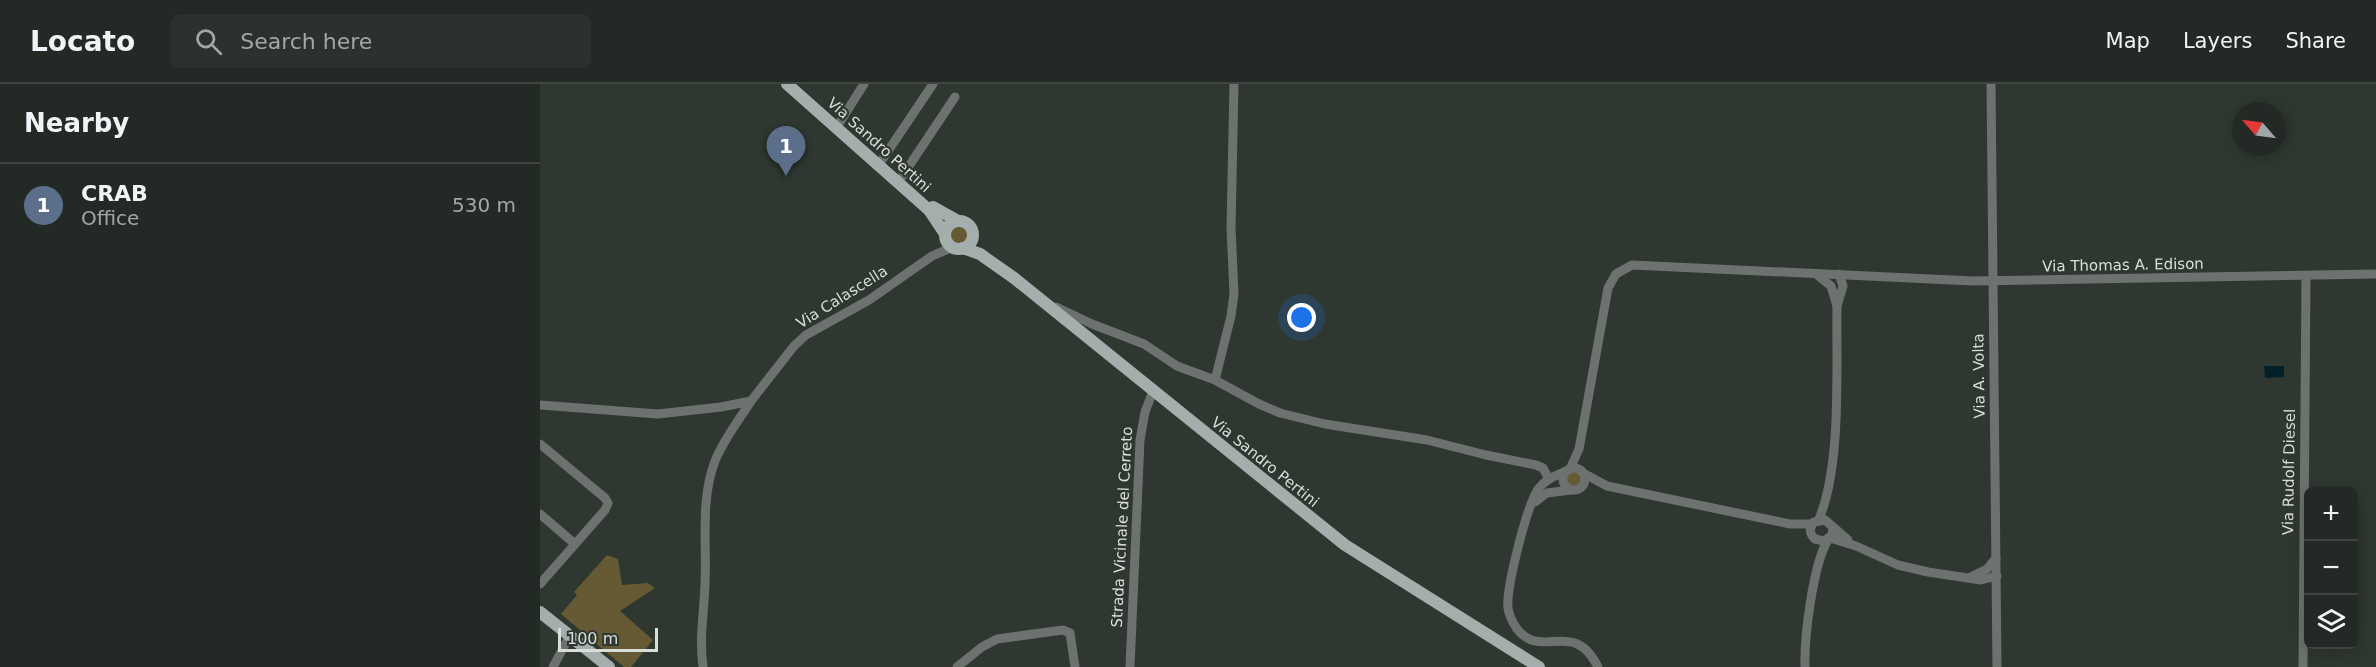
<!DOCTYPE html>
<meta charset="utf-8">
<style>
:root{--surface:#232925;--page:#2b312d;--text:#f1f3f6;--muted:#a3a6a7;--line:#404542;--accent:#f09ab5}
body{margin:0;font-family:"DejaVu Sans",sans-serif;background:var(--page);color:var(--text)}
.controls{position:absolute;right:18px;bottom:18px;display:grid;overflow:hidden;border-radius:9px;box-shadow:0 3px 15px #0003}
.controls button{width:54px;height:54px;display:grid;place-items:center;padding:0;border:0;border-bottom:2px solid var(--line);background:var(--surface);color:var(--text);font:30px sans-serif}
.compass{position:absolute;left:1692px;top:18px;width:54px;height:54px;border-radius:50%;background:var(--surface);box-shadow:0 3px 15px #0003;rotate:298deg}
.scale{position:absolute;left:18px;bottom:15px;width:100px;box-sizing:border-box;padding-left:6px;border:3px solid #d9deda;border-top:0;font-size:16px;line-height:21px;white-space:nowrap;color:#d9deda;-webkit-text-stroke:4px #2f3731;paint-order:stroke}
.you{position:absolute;left:762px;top:234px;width:21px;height:21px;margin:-15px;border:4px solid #fff;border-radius:50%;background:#1a73e8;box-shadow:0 0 0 9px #1a73e833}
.badge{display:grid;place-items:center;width:39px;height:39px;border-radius:50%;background:var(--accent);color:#fff;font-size:20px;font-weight:700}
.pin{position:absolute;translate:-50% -50px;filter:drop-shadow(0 2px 3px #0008)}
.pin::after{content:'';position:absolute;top:32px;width:21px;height:18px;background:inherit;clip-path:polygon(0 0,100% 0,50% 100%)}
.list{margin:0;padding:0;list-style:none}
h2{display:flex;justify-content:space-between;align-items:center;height:78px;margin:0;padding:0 24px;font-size:26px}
h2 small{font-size:20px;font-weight:400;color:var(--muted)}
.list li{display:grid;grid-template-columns:39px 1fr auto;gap:18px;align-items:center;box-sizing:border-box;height:84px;padding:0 24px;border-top:2px solid var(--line)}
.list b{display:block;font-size:22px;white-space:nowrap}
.list p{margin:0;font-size:20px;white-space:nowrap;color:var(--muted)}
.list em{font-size:20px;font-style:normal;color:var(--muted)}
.icon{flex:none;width:33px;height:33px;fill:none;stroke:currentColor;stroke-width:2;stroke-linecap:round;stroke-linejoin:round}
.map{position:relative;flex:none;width:1836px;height:583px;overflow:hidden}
header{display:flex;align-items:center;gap:36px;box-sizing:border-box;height:84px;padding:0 30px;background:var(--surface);border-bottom:2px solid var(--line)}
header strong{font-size:28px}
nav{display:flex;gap:33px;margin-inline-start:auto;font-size:21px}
.search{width:420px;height:54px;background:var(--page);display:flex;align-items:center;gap:15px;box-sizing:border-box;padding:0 21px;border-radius:9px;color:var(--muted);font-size:22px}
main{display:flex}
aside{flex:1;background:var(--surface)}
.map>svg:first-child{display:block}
.green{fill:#655a33}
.water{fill:#042028}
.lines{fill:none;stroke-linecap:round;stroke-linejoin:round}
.minor{stroke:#6d7271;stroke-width:9}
.major{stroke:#a4afad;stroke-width:12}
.labels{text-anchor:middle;stroke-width:4.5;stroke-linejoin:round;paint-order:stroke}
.street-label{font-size:15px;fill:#d9deda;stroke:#2f3731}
</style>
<header>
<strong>Locato</strong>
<div class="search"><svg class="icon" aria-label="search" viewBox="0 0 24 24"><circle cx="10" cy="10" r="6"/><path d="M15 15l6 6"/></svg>Search here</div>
<nav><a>Map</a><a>Layers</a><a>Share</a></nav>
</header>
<main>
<aside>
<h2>Nearby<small></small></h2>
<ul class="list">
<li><span class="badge" style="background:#5c6f8a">1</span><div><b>CRAB</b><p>Office</p></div><em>530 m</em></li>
</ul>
</aside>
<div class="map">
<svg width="1836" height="583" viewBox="0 0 1836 583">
<rect width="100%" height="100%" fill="#2f3731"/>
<g class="green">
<circle cx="420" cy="151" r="10"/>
<circle cx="1034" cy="395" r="7"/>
<polygon points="67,471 78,475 82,501 108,499 115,504 80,527 113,556 91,583 84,583 21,530 37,511 34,508"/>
</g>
<polygon class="water" points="1724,282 1744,282 1744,293 1725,294"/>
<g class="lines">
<g class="minor">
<polyline points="1451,0 1457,583"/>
<polyline points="300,38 324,0"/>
<polyline points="342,76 393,0"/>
<polyline points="361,94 415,13"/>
<path d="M1276 190 1291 202 1297 222C1296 283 1302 380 1279 435"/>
<polyline points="1297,222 1303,202 1299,190"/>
<polyline points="516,223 552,240 604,260 637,282 675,296 719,320 740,329 785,340 887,356 946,371 996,381 1003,384 1009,395"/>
<polyline points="675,296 691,232 694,210 691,144 694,0"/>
<polyline points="0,321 118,330 181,323 211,317 254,262 266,251 329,216 392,172 413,163"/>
<polyline points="0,360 65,414 68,419 65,426 0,500"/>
<circle cx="1034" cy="395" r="11"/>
<polyline points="1030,385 1039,365 1068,204 1076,190 1092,181 1433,197 1836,190"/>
<path d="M1026 387C1016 392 1007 394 999 404 987 420 966 504 968 524 969 532 973 539 977 545 1002 577 1033 533 1058 583"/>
<polyline points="1043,389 1067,402 1250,440 1272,440"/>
<polyline points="995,418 1007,409 1031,406"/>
<polyline points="0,430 35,460"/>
<path d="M1293 444 1292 451 1284 457 1275 455C1269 450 1269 444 1274 438L1285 436 1308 456"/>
<polyline points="1290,454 1316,462 1358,481 1388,488 1441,496 1457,492"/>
<polyline points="1429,494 1447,485 1456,474"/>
<polyline points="13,583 29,553"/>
<path d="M163 583C159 554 164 529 165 500 167 459 160 416 175 377 184 355 199 336 211 317"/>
<polyline points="417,583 442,563 457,555 523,546 530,549 535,583"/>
<polyline points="590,583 600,356 605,328 613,307"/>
<path d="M1265 583C1264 554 1273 480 1288 456"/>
<polyline points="1763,583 1766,192"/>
</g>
<g class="major">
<polyline points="247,0 389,126 405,150"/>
<polyline points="393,123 418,137"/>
<circle cx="419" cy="151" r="14"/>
<polyline points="423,164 440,170 474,194 805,461 999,583"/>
<polyline points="0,528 69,583"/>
</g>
</g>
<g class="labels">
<g class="street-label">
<text transform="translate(339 61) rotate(42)" y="5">Via Sandro Pertini</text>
<text transform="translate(1583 181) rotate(-1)" y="5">Via Thomas A. Edison</text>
<text transform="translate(302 213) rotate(-32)" y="5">Via Calascella</text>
<text transform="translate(1439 292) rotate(-91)" y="5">Via A. Volta</text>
<text transform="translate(725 378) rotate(39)" y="5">Via Sandro Pertini</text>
<text transform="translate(1749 388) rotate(-89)" y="5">Via Rudolf Diesel</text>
<text transform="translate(582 443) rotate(-87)" y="5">Strada Vicinale del Cerreto</text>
</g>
</g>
</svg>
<div class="controls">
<button>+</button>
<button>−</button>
<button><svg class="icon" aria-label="layers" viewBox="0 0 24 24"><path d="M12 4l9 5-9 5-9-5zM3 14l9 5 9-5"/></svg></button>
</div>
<svg class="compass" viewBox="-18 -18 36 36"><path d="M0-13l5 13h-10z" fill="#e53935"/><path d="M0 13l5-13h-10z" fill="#a3a6a7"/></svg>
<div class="scale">100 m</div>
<div class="you"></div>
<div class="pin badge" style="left:246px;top:92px;background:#5c6f8a">1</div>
</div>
</main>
